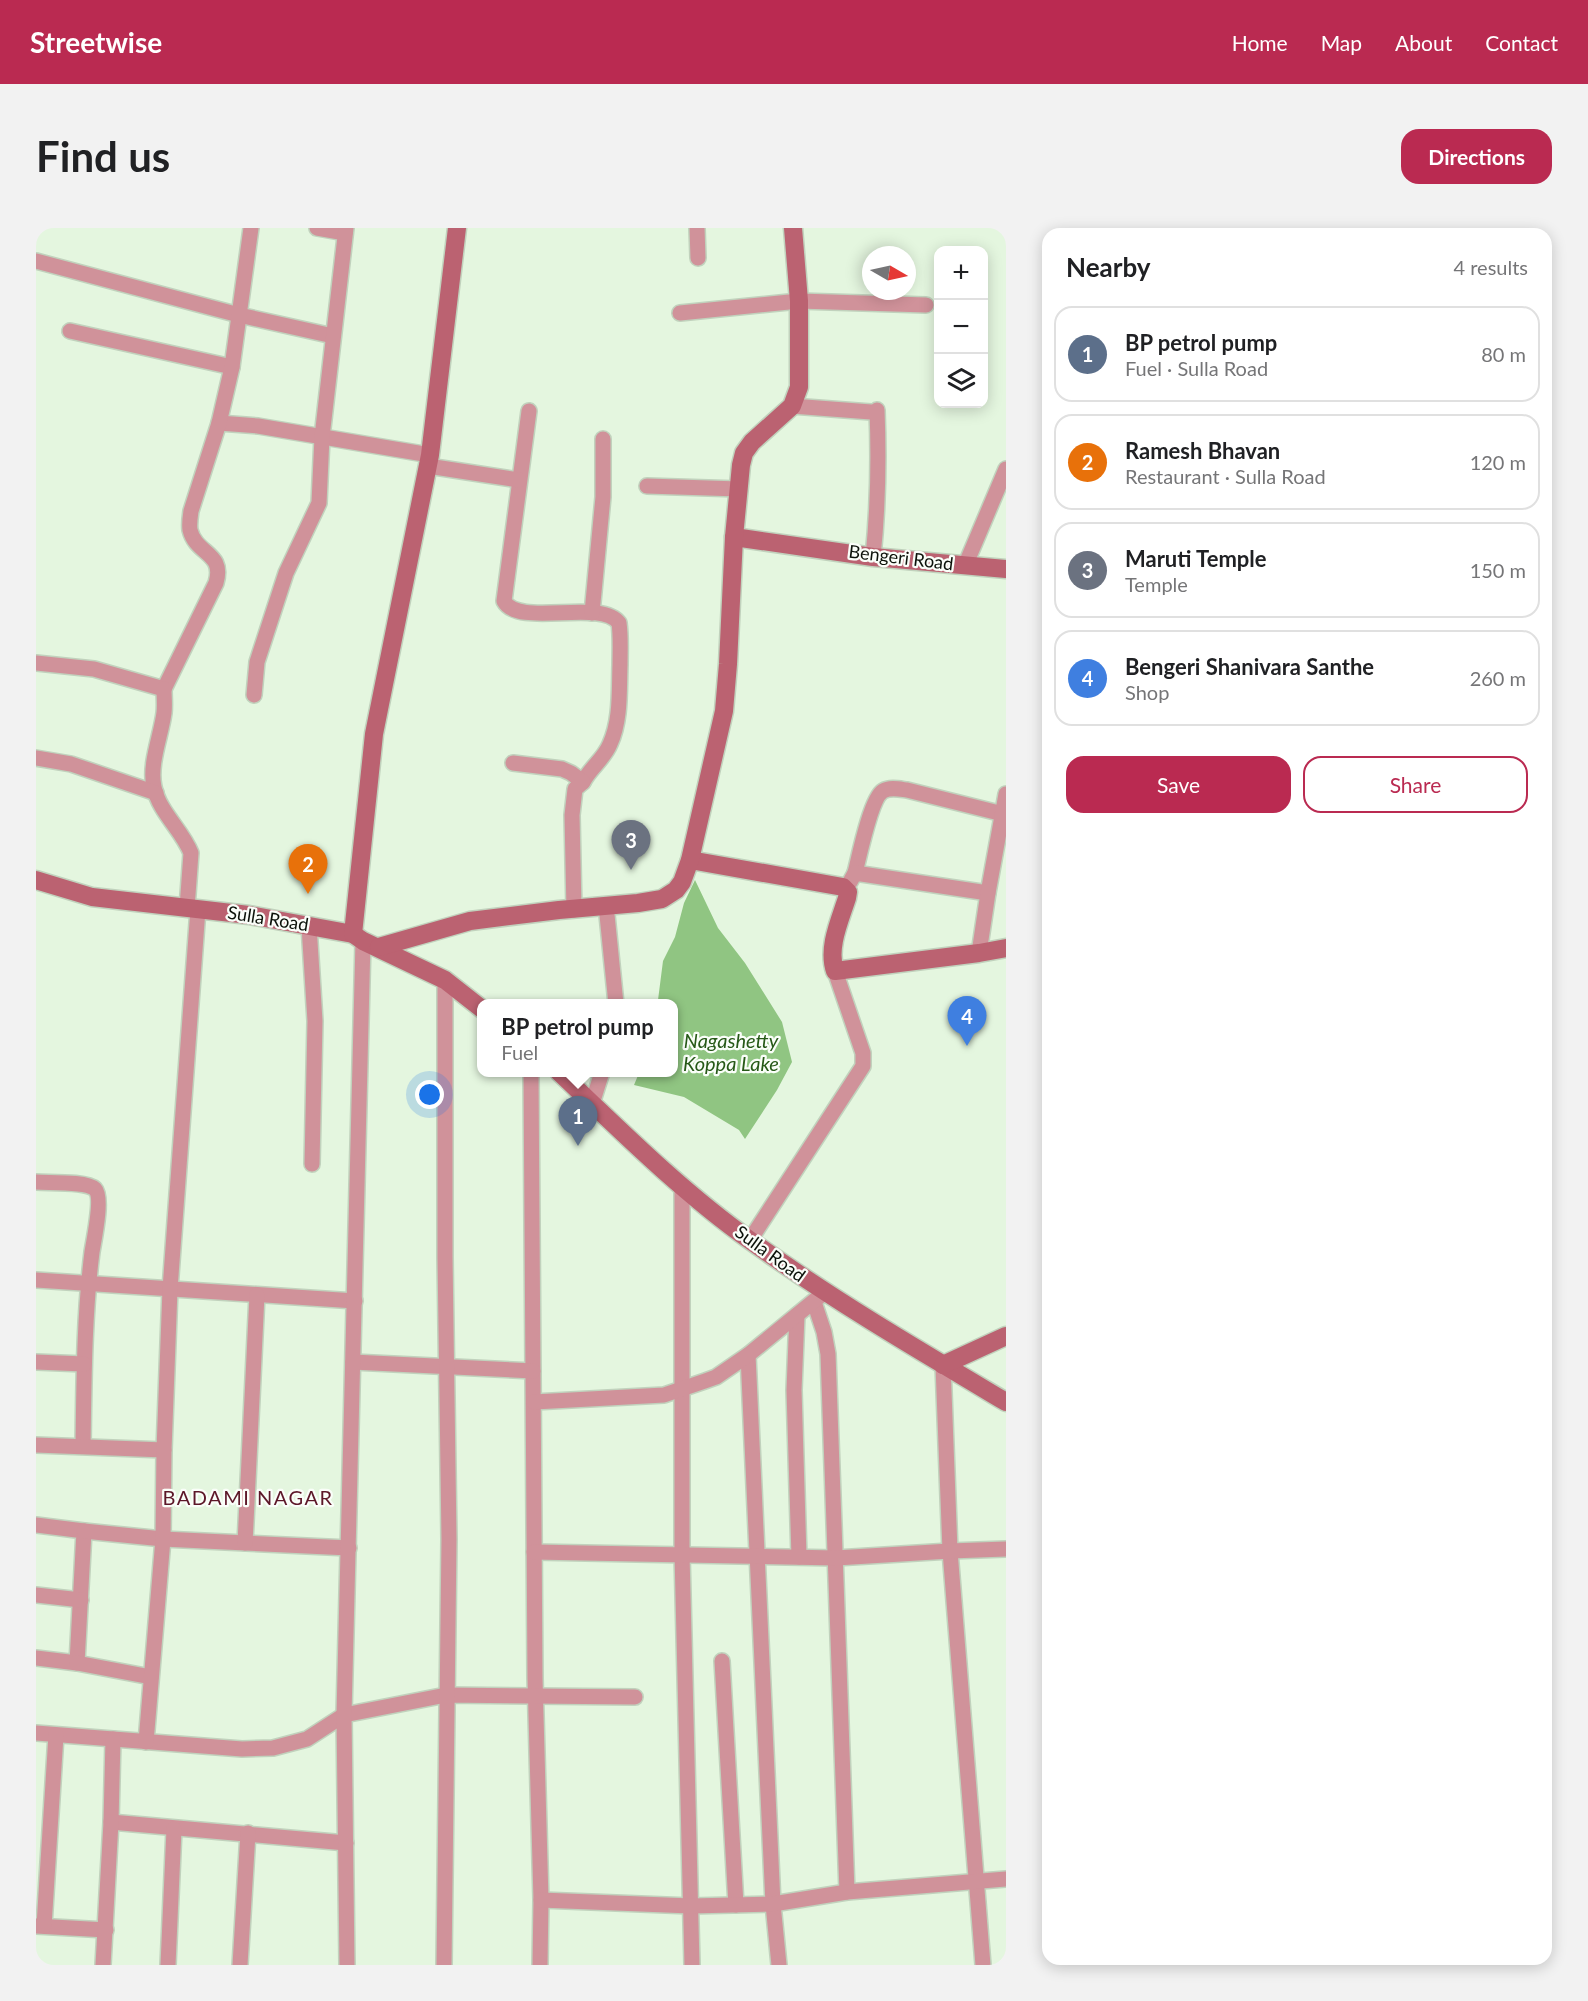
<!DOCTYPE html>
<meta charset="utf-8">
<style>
:root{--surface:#fff;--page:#f2f2f2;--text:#202124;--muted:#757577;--line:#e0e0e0;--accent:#ba2a51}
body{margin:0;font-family:Lato,sans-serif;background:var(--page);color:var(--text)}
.controls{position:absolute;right:18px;top:18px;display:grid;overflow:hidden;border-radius:12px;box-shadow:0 3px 15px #0003}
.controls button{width:54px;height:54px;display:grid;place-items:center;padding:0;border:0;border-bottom:2px solid var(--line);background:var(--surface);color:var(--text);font:30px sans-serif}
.compass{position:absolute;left:826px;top:18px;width:54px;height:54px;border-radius:50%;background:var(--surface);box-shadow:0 3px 15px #0003;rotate:99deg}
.you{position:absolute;left:394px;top:867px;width:21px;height:21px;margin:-15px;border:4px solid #fff;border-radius:50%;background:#1a73e8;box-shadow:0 0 0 9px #1a73e833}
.badge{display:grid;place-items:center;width:39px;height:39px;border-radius:50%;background:var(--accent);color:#fff;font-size:20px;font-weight:700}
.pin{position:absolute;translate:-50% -50px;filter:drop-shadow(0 2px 3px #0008)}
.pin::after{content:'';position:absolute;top:32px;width:21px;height:18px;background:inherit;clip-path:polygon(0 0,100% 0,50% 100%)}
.popup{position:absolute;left:441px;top:771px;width:201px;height:78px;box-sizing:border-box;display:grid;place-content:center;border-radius:12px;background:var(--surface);filter:drop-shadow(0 2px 4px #0005);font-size:20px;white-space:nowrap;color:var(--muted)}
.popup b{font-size:22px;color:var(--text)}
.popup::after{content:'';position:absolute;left:50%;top:100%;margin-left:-12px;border:12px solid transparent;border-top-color:var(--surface)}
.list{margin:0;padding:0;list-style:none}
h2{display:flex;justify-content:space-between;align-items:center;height:78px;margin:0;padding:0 24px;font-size:26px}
h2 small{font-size:20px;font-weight:400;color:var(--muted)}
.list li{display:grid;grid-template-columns:39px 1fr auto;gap:18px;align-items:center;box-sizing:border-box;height:96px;margin:0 12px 12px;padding:0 12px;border:2px solid var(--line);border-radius:18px}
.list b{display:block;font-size:22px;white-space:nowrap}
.list p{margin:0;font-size:20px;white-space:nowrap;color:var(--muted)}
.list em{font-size:20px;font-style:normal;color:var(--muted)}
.actions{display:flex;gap:12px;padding:18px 24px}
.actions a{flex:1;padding:14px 0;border:2px solid var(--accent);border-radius:18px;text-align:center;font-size:21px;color:var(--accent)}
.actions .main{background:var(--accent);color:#fff}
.icon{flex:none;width:33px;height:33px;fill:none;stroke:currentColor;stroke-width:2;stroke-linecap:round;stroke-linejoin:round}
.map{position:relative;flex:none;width:970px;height:1737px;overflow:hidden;border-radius:18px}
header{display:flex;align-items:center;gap:36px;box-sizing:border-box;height:84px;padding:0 30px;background:var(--accent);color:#fff}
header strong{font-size:28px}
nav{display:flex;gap:33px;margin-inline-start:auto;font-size:21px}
.intro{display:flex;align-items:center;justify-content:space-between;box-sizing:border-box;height:144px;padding:0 36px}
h1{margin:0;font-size:42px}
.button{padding:15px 27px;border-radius:18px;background:var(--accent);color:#fff;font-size:21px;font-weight:700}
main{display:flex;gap:36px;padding:0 36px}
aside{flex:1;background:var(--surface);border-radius:18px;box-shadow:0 3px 15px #0003}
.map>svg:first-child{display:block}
.water{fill:#90c582}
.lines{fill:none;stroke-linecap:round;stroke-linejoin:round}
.street-casing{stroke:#c1d2bd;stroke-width:18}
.secondary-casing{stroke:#c1d2bd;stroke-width:21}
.street{stroke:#d0929a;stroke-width:15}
.secondary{stroke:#bb6271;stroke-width:18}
.labels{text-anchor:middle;stroke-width:4.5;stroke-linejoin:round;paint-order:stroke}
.street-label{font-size:18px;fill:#0c120a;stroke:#fafef9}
.water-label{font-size:20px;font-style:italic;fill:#265917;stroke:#fafef9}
.neighbourhood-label{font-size:20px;letter-spacing:1.5px;fill:#5c1728;stroke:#fafef9}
</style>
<header>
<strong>Streetwise</strong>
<nav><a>Home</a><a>Map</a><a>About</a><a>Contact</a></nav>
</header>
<div class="intro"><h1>Find us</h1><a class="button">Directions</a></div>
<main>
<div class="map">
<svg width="970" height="1737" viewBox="0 0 970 1737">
<rect width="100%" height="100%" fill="#e4f6df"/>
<polygon class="water" points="659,652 682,700 709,735 746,794 756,834 741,862 709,911 703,902 648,869 598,857 603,845 638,844 638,776 622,775 622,772 627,733 639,709 648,675"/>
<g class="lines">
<defs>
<g id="street">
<polyline points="281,0 309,5"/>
<polyline points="661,0 662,30"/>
<polyline points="0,33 203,87 297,108"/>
<polyline points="644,85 763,73 890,77"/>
<polyline points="34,103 196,139"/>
<polyline points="756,178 835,184"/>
<path d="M493 183 468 373C482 400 565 370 583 395 585 409 584 423 584 437 583 463 585 492 574 516 568 531 554 540 547 554"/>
<polyline points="183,195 222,198 394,227"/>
<polyline points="392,238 483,252"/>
<polyline points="611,258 703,261"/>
<path d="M837 329C842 280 843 232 841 182"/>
<polyline points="929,338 970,241"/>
<polyline points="556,385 567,269 567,211"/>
<path d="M0 435 58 441 128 461 180 355C189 324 160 327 154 302 153 296 154 290 155 283L183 195 196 139 215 0"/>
<path d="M128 461C128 469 129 477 128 485 125 508 113 536 118 559 123 584 146 602 155 625L151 680"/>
<polyline points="218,467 221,434 250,345 283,275 286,209 310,0"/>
<polyline points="0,530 35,536 120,565"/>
<polyline points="477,535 526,541 535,545 547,554 539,561 536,587 538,682"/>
<path d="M819 645C823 629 835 570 847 563 854 559 863 561 871 562L967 586"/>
<polyline points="814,654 819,645 952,665"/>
<polyline points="570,677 580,776"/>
<polyline points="273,698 279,793 276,936"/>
<polyline points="943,725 952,665 970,566"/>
<polyline points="495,844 499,1450 505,1672 504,1737"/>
<polyline points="556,876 566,844"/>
<path d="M0 954C13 955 50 953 59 961 67 969 58 1012 56 1024 48 1089 48 1153 47 1218"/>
<polyline points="646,958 646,1326 656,1737"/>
<polyline points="714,1012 827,838 827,825 799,743"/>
<polyline points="0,1052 319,1073"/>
<polyline points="778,1074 788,1104 792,1126 811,1664"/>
<polyline points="761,1087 758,1162 763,1329"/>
<polyline points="712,1127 737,1676 743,1737"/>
<polyline points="0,1134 48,1136"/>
<polyline points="317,1134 497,1143"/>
<polyline points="907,1137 914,1323 947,1737"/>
<polyline points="498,1174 628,1167 669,1153 680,1149 712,1127 784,1068"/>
<polyline points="0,1217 128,1222"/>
<polyline points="0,1297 48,1303 41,1435 0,1430"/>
<polyline points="48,1303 127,1311 313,1320"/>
<polyline points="209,1315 221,1067"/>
<polyline points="498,1324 800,1330 914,1323 970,1321"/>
<polyline points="0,1367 45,1372"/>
<polyline points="686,1433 700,1677"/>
<polyline points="41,1435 115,1449"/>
<polyline points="0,1505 206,1521 237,1520 271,1511 308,1487 410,1467 599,1469"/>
<polyline points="110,1514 127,1311 128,1222 134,1061 162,681"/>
<polyline points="75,1594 310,1615"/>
<polyline points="505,1672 655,1678 737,1676 811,1664 970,1651"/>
<polyline points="0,1698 70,1702"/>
<polyline points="8,1698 20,1507"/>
<polyline points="67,1737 75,1594 77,1511"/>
<polyline points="132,1737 138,1601"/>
<polyline points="204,1737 212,1605"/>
<polyline points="311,1737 308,1487 327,713"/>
<polyline points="408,1737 413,1311 409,1029 409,752"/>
</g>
<g id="secondary">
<polyline points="698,309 837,329 970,341"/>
<path d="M654 632 807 659 812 664 811 670C804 692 791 720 799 743L943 725 970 720"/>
<polyline points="0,652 56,669 213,687 317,706 327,713 409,752 446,781"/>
<polyline points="317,706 338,506 394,227 421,0"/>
<polyline points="343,719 434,693 523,682 602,675 626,671 640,662 646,654 654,632 688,483 692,436 698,309 705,237 708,225 716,214 756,178 763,159 763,73 757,0"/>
<path d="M523 844C585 903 646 964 715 1013 797 1072 884 1123 970 1174"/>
<polyline points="907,1137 970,1108"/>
</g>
</defs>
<use href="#street" class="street-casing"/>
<use href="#secondary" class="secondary-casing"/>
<use href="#street" class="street"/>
<use href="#secondary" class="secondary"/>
</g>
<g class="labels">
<g class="street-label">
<text transform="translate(865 330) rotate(7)" y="6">Bengeri Road</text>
<text transform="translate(232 691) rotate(9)" y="6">Sulla Road</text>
<text transform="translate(734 1026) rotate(36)" y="6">Sulla Road</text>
</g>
<g class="water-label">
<text x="695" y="820">Nagashetty<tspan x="695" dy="23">Koppa Lake</tspan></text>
</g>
<g class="neighbourhood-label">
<text x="212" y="1277">BADAMI NAGAR</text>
</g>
</g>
</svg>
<div class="controls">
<button>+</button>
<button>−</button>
<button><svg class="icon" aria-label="layers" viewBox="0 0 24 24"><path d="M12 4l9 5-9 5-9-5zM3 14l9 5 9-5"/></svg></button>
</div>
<svg class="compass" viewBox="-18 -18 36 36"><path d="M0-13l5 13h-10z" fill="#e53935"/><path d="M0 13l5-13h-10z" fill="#757577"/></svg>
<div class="you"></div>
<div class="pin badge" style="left:542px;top:918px;background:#5c6f8a">1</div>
<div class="popup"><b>BP petrol pump</b>Fuel</div>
<div class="pin badge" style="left:272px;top:666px;background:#e8710a">2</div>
<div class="pin badge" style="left:595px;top:642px;background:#6b7280">3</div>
<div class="pin badge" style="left:931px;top:818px;background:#3f7fe0">4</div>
</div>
<aside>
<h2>Nearby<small>4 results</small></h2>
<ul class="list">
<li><span class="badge" style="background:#5c6f8a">1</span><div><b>BP petrol pump</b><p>Fuel · Sulla Road</p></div><em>80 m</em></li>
<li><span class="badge" style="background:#e8710a">2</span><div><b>Ramesh Bhavan</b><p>Restaurant · Sulla Road</p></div><em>120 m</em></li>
<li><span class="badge" style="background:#6b7280">3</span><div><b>Maruti Temple</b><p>Temple</p></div><em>150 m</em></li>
<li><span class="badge" style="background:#3f7fe0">4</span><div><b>Bengeri Shanivara Santhe</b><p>Shop</p></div><em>260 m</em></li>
</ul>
<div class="actions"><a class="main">Save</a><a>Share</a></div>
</aside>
</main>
